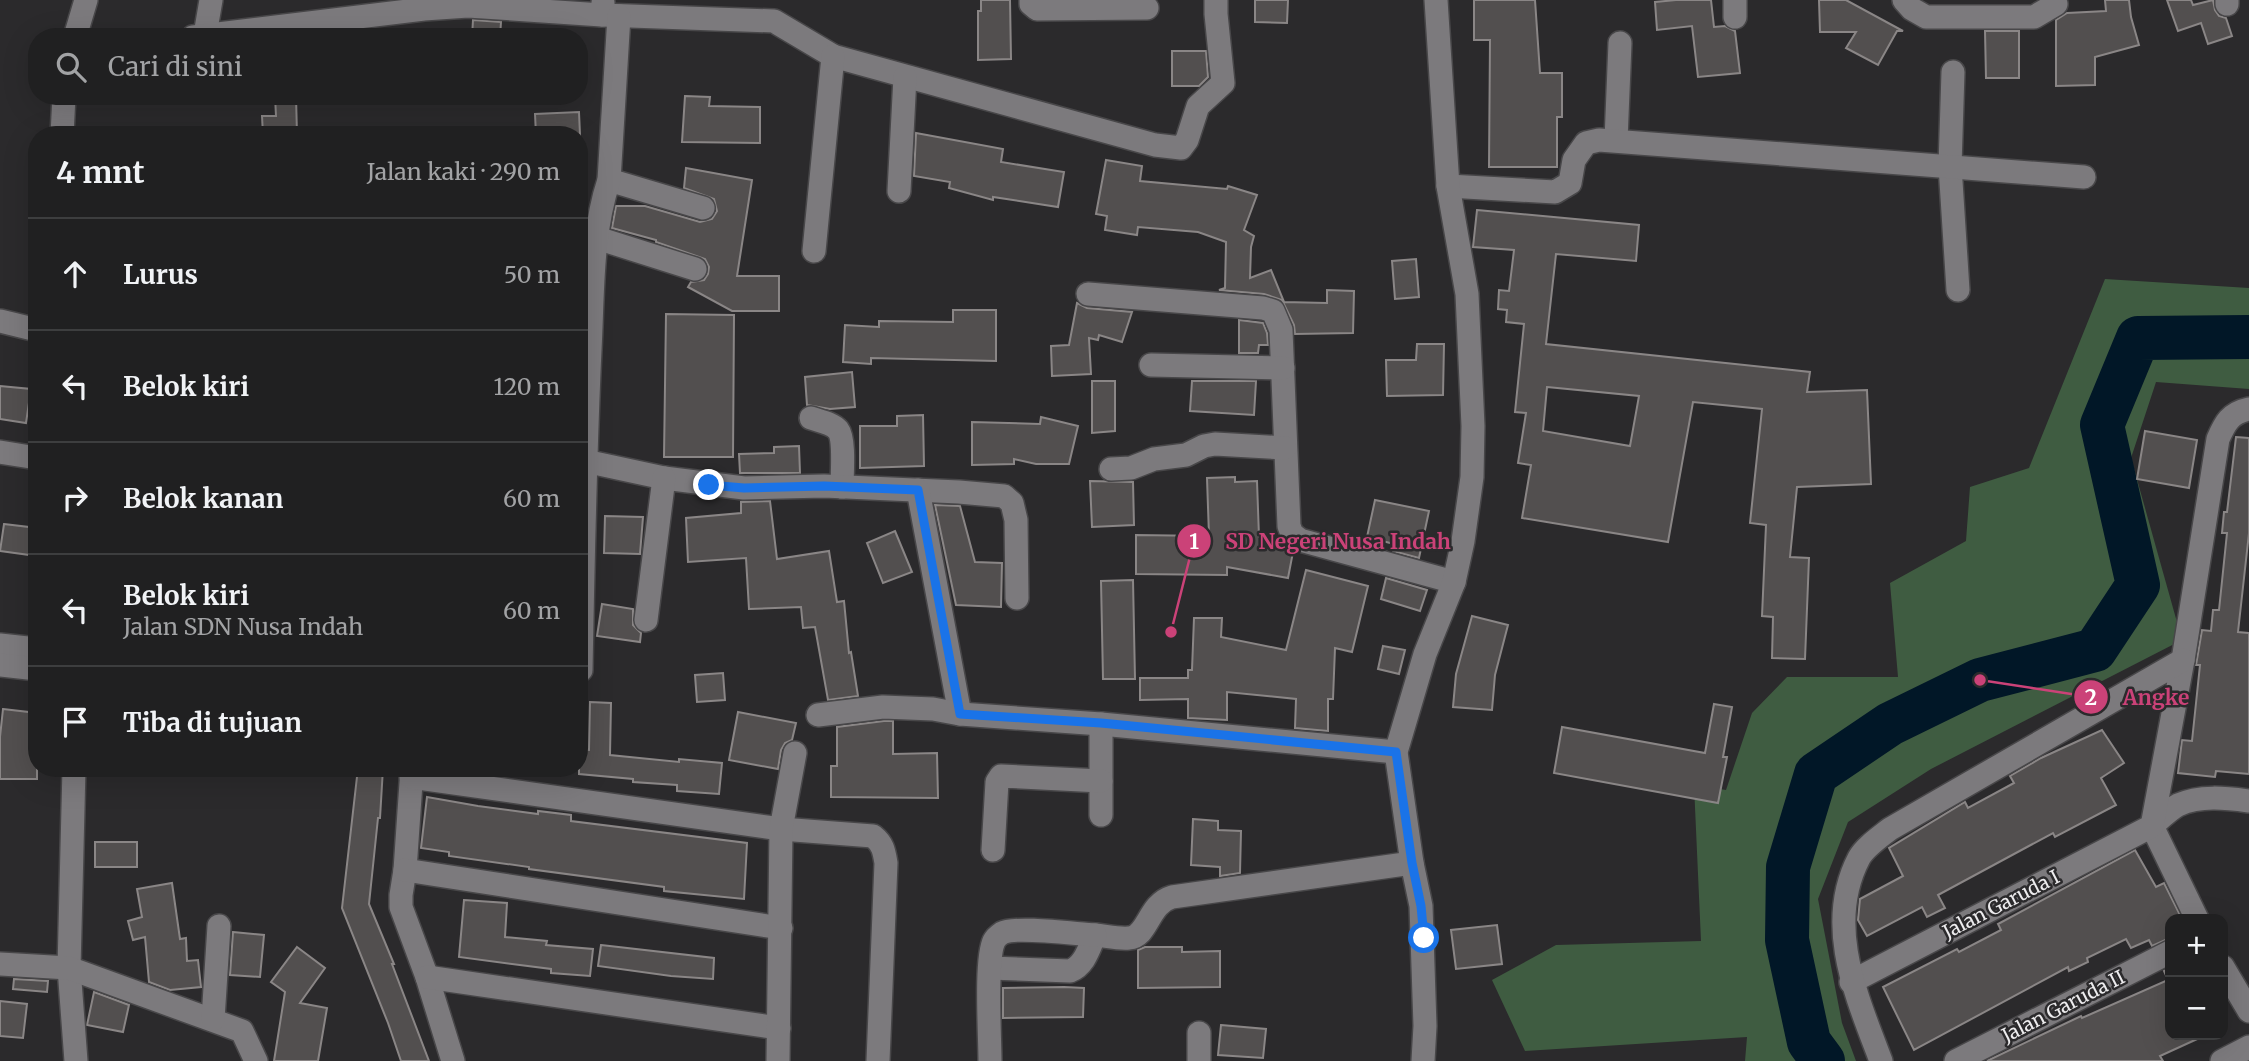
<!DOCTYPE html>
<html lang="id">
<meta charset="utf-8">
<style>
:root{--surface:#202021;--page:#2d2d2e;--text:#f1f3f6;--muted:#a2a3a5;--line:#3d3e3f}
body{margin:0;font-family:Merriweather,serif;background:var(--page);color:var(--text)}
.controls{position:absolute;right:21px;bottom:21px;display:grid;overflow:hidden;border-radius:14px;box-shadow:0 7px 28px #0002}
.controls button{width:63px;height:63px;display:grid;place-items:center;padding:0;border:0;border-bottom:2px solid var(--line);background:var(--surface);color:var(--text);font:35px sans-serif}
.stop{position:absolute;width:21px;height:21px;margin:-16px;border:5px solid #1a73e8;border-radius:50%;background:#fff}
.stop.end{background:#1a73e8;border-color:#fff;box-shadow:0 2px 7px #0008}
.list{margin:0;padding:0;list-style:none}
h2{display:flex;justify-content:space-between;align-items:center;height:91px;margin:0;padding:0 28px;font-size:30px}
h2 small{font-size:23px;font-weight:400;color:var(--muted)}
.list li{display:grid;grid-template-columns:46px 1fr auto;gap:21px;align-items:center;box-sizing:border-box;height:112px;padding:0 28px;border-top:2px solid var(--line)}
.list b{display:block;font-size:26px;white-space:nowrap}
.list p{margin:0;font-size:23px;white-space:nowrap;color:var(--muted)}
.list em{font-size:23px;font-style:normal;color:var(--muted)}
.icon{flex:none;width:38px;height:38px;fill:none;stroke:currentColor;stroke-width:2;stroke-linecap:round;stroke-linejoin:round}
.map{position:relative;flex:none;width:2249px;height:1061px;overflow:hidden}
.search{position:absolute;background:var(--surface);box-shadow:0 7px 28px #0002;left:28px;top:28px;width:560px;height:77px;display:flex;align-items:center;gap:18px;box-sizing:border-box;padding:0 24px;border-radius:28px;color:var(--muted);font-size:26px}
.panel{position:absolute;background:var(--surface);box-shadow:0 7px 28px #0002;left:28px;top:126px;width:560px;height:651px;border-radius:28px}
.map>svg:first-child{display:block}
.green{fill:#3f5c41}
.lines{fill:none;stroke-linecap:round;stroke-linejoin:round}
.river{stroke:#011727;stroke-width:44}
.building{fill:#524f4f;stroke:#8a8686;stroke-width:2;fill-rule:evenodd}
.street-casing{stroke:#484749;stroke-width:26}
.street{stroke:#7c7a7d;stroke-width:23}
.route{stroke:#1a73e8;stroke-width:9}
.labels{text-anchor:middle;stroke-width:5;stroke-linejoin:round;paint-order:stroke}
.street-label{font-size:19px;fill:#edecee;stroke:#2b2a2c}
.leader{fill:none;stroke:#cb4278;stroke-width:2.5}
.callout-dot{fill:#cb4278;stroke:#2b2a2c;stroke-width:2.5}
.mark-label{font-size:21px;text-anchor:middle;font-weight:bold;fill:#fff}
.callout-label{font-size:21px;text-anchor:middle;font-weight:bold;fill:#cb4278;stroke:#2b2a2c;stroke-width:5;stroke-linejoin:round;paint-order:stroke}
</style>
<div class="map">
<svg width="2249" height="1061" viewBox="0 0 2249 1061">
<rect width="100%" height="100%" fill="#2b2a2c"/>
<polygon class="green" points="2105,279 2249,288 2249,389 2156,382 2131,458 2182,640 1931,769 1848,822 1818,899 1842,1023 1856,1061 1745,1061 1747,1037 1525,1051 1492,980 1556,945 1701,941 1694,785 1726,790 1752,713 1787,677 1898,677 1890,583 1966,541 1970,487 2029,468"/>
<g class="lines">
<polyline class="river" points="1823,1061 1809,1042 1787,940 1788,867 1816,774 1890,724 1980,680 2095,650 2138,585 2102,425 2138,338 2249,337"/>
</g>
<g class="building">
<polygon points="981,0 1010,0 1011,59 978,60 978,11 981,11"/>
<polygon points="1255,0 1288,0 1287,23 1255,22"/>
<polygon points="1474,0 1535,0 1540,73 1562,73 1562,117 1557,117 1557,167 1489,167 1490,40 1474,40"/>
<polygon points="1676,0 1711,0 1714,27 1725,26 1735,31 1740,73 1698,77 1692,26 1657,30 1655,2"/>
<polygon points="1819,0 1846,0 1903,31 1897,31 1878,65 1846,48 1856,32 1820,32"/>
<polygon points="2105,0 2129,0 2131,17 2139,45 2095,57 2095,85 2056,86 2056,20 2067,13 2106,11"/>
<polygon points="2167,0 2191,0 2193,5 2213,0 2215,10 2219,16 2226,18 2232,36 2208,44 2201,23 2178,31"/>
<polygon points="473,20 501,22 500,37 472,37"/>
<polygon points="1985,31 2019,31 2019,78 1986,78"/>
<polygon points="1172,51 1206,51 1208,77 1199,86 1172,86"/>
<polygon points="275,96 296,96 297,135 263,135 262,116 276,116"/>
<polygon points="685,96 710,97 709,106 760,107 760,143 682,142"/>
<polygon points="579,112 580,135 536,135 535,114"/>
<polygon points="916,133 1003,149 1001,162 1064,172 1058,207 993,197 993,200 949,188 950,182 914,176"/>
<polygon points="1106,160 1142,166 1140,181 1227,189 1228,186 1257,195 1244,230 1254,236 1251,247 1250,278 1271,270 1284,302 1327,303 1327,290 1354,291 1353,333 1295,334 1294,325 1282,300 1264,294 1219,290 1225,288 1226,242 1198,232 1138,227 1137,235 1105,230 1107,216 1096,214"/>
<polygon points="686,168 752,180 737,276 779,276 779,311 732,311 688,287 691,282 704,280 708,274 709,267 705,259 656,242 656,240 612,228 616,206 645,206 700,222 712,219 717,211 714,199 684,188"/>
<path d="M1477 210 1639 225 1636 261 1556 254 1546 344 1810 372 1807 392 1867 390 1871 484 1797 487 1790 557 1809 558 1805 659 1772 658 1773 617 1762 616 1766 525 1750 523 1762 409 1693 402 1668 542 1522 518 1531 465 1518 463 1526 413 1515 412 1524 324 1506 322 1507 310 1498 309 1499 290 1509 291 1514 250 1473 247ZM1547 387 1639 396 1630 446 1543 431Z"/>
<polygon points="1416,259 1419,297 1395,299 1392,261"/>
<polygon points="1077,303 1087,308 1132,312 1122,342 1099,335 1098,340 1089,338 1091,374 1052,376 1051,346 1069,345"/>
<polygon points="953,310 996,310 996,361 871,358 871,364 843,362 845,325 879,327 879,321 953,322"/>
<polygon points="666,314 734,315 733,457 664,457"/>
<polygon points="1239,320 1263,323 1267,333 1268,345 1259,345 1258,353 1239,353"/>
<polygon points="1417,344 1444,344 1443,395 1387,396 1386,360 1416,360"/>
<polygon points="852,372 855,407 830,409 807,405 805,377"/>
<polygon points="1092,381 1115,381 1115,431 1092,433"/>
<polygon points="1192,381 1256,381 1254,415 1190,411"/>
<polygon points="0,386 31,389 26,423 0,419"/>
<polygon points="923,415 924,466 860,468 860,426 897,426 897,416"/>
<polygon points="1041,417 1078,426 1069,464 1036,464 1014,459 1014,464 972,465 972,422 1040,424"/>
<polygon points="2145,431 2197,440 2189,488 2137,479"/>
<polygon points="2236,437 2249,438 2249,533 2238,632 2249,633 2249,774 2216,771 2215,777 2178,773 2182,740 2192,741 2200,665 2196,665 2202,630 2211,631 2213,610 2219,610 2227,533 2222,533 2224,512 2227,512"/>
<polygon points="799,446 800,473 740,473 739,454 774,453 774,447"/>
<polygon points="1235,477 1235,482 1257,481 1259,537 1279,540 1293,552 1288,578 1227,567 1227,575 1136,574 1136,535 1209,536 1207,478"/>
<polygon points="1090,481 1133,482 1134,525 1092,527"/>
<polygon points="1375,500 1429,511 1419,558 1393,551 1394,544 1367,537"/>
<polygon points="770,501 777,559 829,551 837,602 844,601 849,653 851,652 858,696 828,700 815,627 803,628 801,607 749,609 746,558 688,562 686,518 741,513 741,502"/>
<polygon points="935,505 960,506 975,562 1002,563 1001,607 956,605"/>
<polygon points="605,516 643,517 640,554 604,553"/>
<polygon points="4,524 37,528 37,556 0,551"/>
<polygon points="895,531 912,572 883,583 867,543"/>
<polygon points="1306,570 1368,586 1352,652 1335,648 1333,699 1328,699 1328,731 1295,728 1296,699 1227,692 1227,720 1188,718 1188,699 1140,700 1140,678 1188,678 1188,670 1192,670 1194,618 1222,618 1221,637 1286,650"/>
<polygon points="1386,578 1427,590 1420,611 1381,599"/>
<polygon points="1133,580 1135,679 1103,679 1101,581"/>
<polygon points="602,604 633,609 633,625 641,633 640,642 597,636"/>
<polygon points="1472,616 1508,625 1495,675 1492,710 1453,707 1456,674"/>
<polygon points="1383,646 1405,650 1399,674 1378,669"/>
<polygon points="723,673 725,700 697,702 695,675"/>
<polygon points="590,702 611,703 610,755 679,762 679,759 722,763 719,794 677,791 677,785 633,782 633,779 579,774 579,749 589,750"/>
<polygon points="1714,704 1732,707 1723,757 1727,757 1718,803 1554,773 1562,727 1705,753"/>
<polygon points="3,709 37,713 37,779 0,779 0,737"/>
<polygon points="738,712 796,723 792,740 785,743 781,750 778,769 729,760"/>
<polygon points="884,721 893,721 893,754 937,753 938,798 831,797 831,766 837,766 837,727"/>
<polygon points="2102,730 2124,763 2101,778 2116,805 2055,837 2053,833 1938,895 1945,908 1927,917 1922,907 1867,936 1858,920 1860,899 1903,876 1889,848 1965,802 1968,808 2014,783 2010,776 2041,758"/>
<polygon points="358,768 383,768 380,818 378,818 369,904 394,964 392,964 429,1061 401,1061 388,1023 342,908"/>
<polygon points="427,797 478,806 538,814 538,811 571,815 571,821 747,843 744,899 664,891 664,887 529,869 529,867 449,856 449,852 421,848"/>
<polygon points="1193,819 1218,821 1218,830 1241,831 1240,873 1220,876 1220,867 1191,865"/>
<rect x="95" y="842" width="42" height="25"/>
<polygon points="2135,850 2156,887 2164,883 2182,919 2170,919 2168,928 2170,938 2152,946 2149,940 2131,948 2126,939 2087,958 2088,962 2069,971 2068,967 1914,1050 1883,987 1957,949 1959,952 2001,930 1998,924"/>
<polygon points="172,883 180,939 186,938 187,961 198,960 201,987 170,990 149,982 145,937 133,940 128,921 142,917 137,889"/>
<polygon points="464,900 507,903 505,937 547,941 546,945 593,949 590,976 551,973 551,969 459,957"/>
<polygon points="1497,925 1502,964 1456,969 1451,930"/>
<polygon points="233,932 264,935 260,977 230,975"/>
<polygon points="601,945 714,958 713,979 671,976 598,966"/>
<polygon points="297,947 325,968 300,1003 327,1008 318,1061 274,1061 285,992 271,982"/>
<polygon points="1145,947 1182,947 1182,952 1220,951 1220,987 1138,988 1138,950"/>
<polygon points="2170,968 2170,1035 2206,1035 2160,1056 2163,1061 1987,1061 2081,1016 2082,1018 2168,980 2164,971"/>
<polygon points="14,979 48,981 47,992 13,989"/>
<polygon points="1064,987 1084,988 1083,1017 1003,1018 1003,988"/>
<polygon points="94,992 129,1005 123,1032 87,1025"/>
<polygon points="0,1001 27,1004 23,1038 0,1036"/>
<polygon points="1221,1025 1266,1029 1263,1058 1218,1055"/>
</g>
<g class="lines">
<defs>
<g id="street">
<polyline points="1031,0 1031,4 1037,9 1147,8"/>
<polyline points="1735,0 1735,17"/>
<polyline points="1904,0 1912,9 1926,17 2034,17 2056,4"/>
<polyline points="2227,4 2227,0"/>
<polyline points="602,15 774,21 833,56 1155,145 1181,148 1187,140 1198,106 1223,83 1216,14 1216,0"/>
<polyline points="205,35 211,0"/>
<polyline points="75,37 86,0"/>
<polyline points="193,37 424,9 468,6 602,15 603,3"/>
<polyline points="1953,72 1950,166 1958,290"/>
<polyline points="62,135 64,96"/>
<polyline points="1616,140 1620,43"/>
<polyline points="609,180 703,208"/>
<polyline points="1448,186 1555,192 1570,183 1574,160 1586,143 1599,140 2084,177"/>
<polyline points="899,191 905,77"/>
<polyline points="597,238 695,269"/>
<polyline points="814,251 833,56"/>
<polyline points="1088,294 1263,308 1273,311 1281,330 1289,526 1292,534 1300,540 1454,582"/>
<polyline points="0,321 37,330"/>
<polyline points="1151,365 1283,368"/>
<path d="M811 418C819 421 832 423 838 430 845 439 842 474 842 487"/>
<polyline points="0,452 37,458"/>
<polyline points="585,461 664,478 744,488 824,486 959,492 1004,496 1012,503 1016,520 1017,598"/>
<polyline points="1111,469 1131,468 1154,459 1186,455 1204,446 1215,444 1285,448"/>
<polyline points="918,490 960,714"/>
<polyline points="646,620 664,478"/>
<polyline points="0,645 37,649"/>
<polyline points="0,665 37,669"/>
<path d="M581 670C583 563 585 456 590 350 593 294 591 234 609 180L619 16"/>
<polyline points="818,715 883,707 933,709 960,714 1101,724 1396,752"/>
<polyline points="1101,724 1101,815"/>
<polyline points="74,768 69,968 76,1061"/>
<polyline points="412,768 405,870 401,895 401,907 427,977 453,1061"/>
<path d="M411 777 781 829 873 836C883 844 884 851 886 863L878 1061"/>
<polyline points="993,850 997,782 1001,776 1101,781"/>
<polyline points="405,870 781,928"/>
<path d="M2197 919 2152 826C2160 819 2169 810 2178 805 2200 795 2226 798 2249 801"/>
<polyline points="0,964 69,968 242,1031 256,1061"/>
<polyline points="2223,967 2249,1011"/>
<path d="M990 968 1070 971C1085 965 1089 948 1095 935 1106 936 1118 939 1129 938 1148 937 1148 904 1172 897L1412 863"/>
<polyline points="427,977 779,1028"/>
<path d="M1851 982 2152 826 2183 660 2218 439C2225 423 2230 413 2249 409"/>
<polyline points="213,1019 219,926"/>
<polyline points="1199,1033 1199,1061"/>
<polyline points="778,1061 781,829 795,753"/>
<path d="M990 1061C990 1036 985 960 994 941 996 937 999 935 1002 933 1016 926 1076 934 1095 935"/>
<polyline points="1423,1061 1425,1026 1421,906 1412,863 1396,752 1425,654 1454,582 1463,541 1472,477 1473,426 1467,294 1448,186 1436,0"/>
<path d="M1881 1061C1857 997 1824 925 1859 858 1865 847 1880 837 1890 829L2183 660"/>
<polyline points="1956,1061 2170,952"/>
<polyline points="2222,1061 2249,1047"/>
</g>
</defs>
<use href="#street" class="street-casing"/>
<use href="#street" class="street"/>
</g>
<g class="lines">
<polyline class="route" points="709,485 744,488 824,486 918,490 960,714 1101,723 1396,752 1412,863 1421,906 1424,938"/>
</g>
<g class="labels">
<g class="street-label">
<text transform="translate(2001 904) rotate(-27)" y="7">Jalan Garuda I</text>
<text transform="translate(2063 1006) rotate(-27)" y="7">Jalan Garuda II</text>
</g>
</g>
<path class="leader" d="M1171 632L1194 541M1980 680L2091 697"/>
<g class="callout-dot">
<circle cx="1171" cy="632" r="7"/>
<circle cx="1980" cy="680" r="7"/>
<circle cx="1194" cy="541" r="18"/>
<circle cx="2091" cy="697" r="18"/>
</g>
<g class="mark-label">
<text x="1194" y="549">1</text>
<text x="2091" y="705">2</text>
</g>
<g class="callout-label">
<text x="1338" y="549">SD Negeri Nusa Indah</text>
<text x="2156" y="705">Angke</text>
</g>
</svg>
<div class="controls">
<button>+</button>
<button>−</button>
</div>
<div class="stop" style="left:1424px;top:938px"></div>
<div class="stop end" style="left:709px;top:485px"></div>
<div class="search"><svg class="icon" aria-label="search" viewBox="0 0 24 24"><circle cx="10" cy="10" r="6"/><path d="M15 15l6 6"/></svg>Cari di sini</div>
<section class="panel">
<h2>4 mnt<small>Jalan kaki · 290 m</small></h2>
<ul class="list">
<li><svg class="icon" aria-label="ahead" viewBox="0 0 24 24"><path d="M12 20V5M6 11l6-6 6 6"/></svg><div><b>Lurus</b></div><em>50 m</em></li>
<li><svg class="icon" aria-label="left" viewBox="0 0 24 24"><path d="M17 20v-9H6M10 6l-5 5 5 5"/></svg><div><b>Belok kiri</b></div><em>120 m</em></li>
<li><svg class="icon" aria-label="right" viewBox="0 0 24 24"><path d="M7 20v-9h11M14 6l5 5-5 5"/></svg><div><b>Belok kanan</b></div><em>60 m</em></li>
<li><svg class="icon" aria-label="left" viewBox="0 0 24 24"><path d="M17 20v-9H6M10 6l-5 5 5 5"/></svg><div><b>Belok kiri</b><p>Jalan SDN Nusa Indah</p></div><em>60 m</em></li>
<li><svg class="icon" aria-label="arrive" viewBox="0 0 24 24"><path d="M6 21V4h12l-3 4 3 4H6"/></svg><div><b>Tiba di tujuan</b></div></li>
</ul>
</section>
</div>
